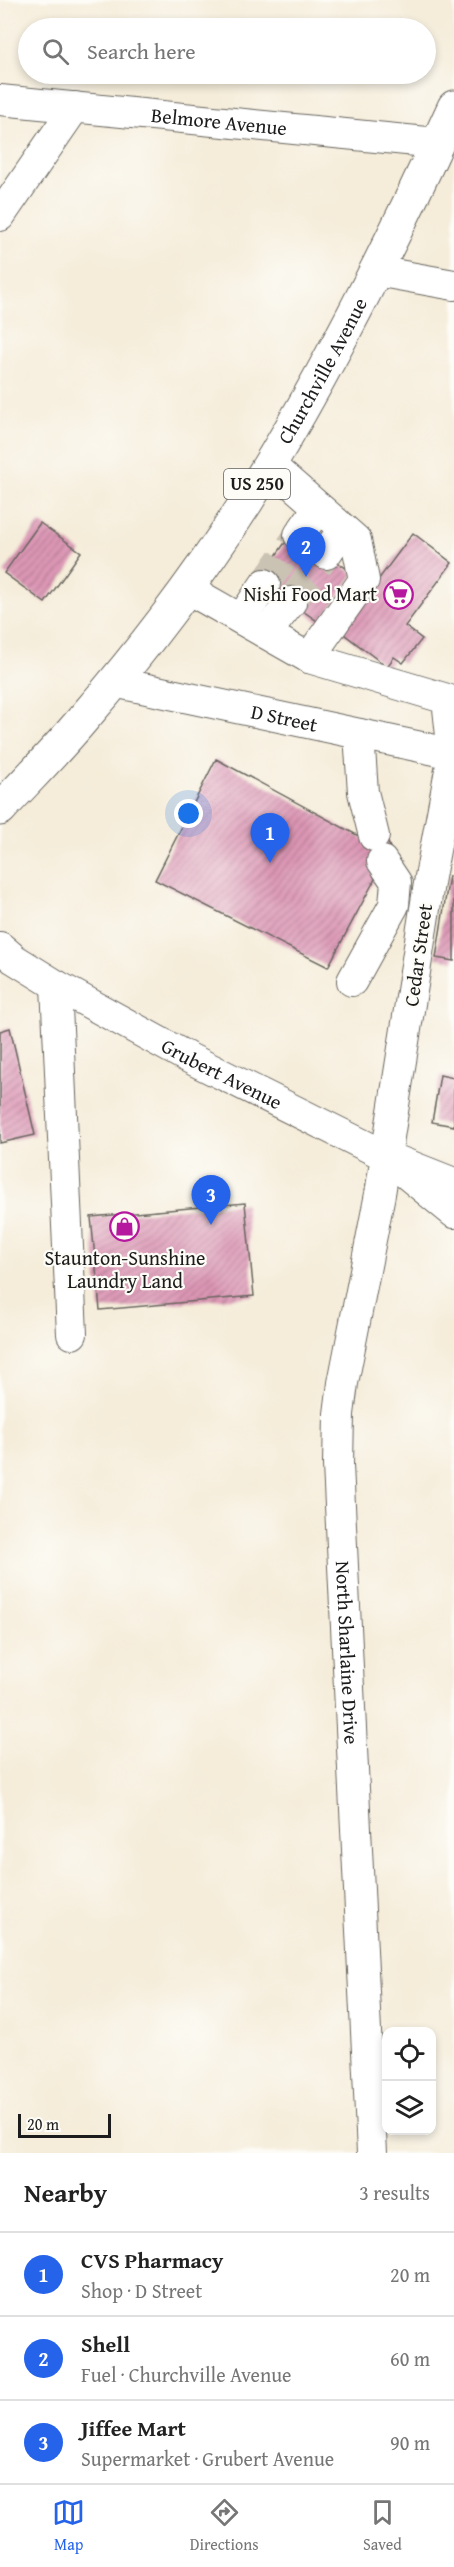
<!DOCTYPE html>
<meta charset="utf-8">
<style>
:root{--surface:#fff;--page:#f2f2f2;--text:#222;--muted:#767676;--line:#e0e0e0;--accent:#2563eb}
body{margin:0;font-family:"Gentium Book Plus",serif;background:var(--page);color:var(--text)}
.controls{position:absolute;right:18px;bottom:18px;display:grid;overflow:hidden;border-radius:12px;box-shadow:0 3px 9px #0003}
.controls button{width:54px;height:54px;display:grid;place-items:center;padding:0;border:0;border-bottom:2px solid var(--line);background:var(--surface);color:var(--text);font:30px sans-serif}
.scale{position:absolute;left:18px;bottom:15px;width:93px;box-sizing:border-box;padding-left:6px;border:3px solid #1c1c1c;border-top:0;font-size:16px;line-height:21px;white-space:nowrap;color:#1c1c1c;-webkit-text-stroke:4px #fdfcf7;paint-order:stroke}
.you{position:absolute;left:189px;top:814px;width:21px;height:21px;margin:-15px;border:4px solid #fff;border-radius:50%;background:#1a73e8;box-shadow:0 0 0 9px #1a73e833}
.badge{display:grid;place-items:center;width:39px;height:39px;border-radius:50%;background:var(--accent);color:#fff;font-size:20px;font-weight:700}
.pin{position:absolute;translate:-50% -50px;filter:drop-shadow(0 2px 3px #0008)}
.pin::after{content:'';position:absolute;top:32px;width:21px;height:18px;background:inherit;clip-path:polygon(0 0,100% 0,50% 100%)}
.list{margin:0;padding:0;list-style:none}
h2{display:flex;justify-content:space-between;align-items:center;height:78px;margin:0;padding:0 24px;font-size:26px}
h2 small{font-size:20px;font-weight:400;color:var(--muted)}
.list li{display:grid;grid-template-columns:39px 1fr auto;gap:18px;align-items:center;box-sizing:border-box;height:84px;padding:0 24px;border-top:2px solid var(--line)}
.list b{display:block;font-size:22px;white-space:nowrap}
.list p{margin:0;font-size:20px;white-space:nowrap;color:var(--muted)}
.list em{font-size:20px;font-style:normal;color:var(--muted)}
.icon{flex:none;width:33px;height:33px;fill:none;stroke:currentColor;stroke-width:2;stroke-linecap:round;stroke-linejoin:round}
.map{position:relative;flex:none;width:454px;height:2153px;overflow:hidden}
.search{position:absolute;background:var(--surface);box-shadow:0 3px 9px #0003;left:18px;right:18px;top:18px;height:66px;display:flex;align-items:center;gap:15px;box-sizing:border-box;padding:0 21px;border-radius:33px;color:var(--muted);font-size:22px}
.sheet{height:330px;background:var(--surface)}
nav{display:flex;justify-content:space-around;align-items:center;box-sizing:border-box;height:84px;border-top:2px solid var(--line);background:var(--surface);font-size:16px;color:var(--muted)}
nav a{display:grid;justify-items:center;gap:3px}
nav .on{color:var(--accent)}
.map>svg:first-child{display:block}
.building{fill:url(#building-hatch)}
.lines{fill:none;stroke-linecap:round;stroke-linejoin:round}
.minor-tunnel{stroke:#cac2b3;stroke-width:30;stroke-dasharray:30 15;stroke-linecap:butt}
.minor-casing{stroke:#68655e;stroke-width:32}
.major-casing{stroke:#68655e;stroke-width:35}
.minor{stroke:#fff;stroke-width:30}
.major{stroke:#fff;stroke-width:33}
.labels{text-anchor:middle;stroke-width:4.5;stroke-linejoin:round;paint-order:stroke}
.shield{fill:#fdfcf7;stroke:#605f5e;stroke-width:1.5}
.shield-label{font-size:18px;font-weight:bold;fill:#1c1c1c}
.street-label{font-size:20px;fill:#1c1c1c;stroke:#fdfcf7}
.poi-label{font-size:20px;fill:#1c1c1c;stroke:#fdfcf7;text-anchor:end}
</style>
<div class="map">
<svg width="454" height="2153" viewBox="0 0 454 2153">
<defs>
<pattern id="building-hatch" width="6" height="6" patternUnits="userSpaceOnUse" patternTransform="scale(1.5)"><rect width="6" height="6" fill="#dd97b6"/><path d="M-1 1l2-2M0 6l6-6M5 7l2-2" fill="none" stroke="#b27a93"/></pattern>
</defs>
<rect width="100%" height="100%" fill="#fdfcf7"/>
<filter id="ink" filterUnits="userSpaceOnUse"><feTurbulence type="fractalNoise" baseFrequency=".0167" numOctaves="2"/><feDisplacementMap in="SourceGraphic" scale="12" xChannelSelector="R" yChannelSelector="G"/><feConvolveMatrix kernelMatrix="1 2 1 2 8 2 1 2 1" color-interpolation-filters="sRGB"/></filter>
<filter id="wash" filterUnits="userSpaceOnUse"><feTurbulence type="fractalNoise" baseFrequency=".008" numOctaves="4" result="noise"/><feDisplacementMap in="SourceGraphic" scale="24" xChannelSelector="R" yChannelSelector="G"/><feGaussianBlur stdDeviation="1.35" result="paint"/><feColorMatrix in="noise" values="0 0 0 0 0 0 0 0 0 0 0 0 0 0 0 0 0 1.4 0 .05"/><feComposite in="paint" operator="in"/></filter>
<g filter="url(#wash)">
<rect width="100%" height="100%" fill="#f5ecd9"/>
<g id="blocks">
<g class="building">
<polygon points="40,523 81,552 45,603 4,573"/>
<polygon points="293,531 354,574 320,623 259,580"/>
<polygon points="413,533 452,563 405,626 422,639 403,663 394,657 387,667 340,631"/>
<polygon points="216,759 364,839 385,833 393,857 370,865 375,879 328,967 155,880"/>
<polygon points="449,876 454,877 454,961 436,958"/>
<polygon points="10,1028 35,1135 0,1143 0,1031"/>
<polygon points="440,1075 454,1078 454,1126 432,1122"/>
<polygon points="245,1203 254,1296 100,1310 91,1217"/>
</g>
</g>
</g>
<g filter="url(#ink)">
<use href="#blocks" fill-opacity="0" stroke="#68655e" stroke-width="1.5"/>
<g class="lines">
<g class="minor-tunnel">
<polyline points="265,584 299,535"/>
<polyline points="291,602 326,554"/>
</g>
<defs>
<g id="minor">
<path id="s1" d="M0 100 437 143"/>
<polyline points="0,216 75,107"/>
<polyline points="376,271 454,285"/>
<polyline points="299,535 318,508"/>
<polyline points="326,554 343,529"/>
<polyline points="186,588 309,658 364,580 356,540 269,464"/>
<polyline points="241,619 265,584"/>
<polyline points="266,633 291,602"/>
<path id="s2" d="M309 658 447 699 453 754 430 877 380 1194 343 1383 339 1414 338 1465 372 2153"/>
<path id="s3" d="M114 682 454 754"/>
<polyline points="359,734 363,792 374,836"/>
<path id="s4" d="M0 947 14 959 56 985 187 1057 386 1156 454 1183"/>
<polyline points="352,981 394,905 396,882 382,861"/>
<polyline points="56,985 72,1334"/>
<polyline points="404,1172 454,1213"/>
</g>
<g id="major">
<path id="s5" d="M0 809C28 779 57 750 83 719 142 651 198 577 247 501 326 376 393 241 454 107"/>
</g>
</defs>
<use href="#minor" class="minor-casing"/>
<use href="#major" class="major-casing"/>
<use href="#minor" class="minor"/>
<use href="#major" class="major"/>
</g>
</g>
<defs>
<symbol id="supermarket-ring" viewBox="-11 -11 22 22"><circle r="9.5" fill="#fdfcf7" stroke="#b5179e" stroke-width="1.5"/><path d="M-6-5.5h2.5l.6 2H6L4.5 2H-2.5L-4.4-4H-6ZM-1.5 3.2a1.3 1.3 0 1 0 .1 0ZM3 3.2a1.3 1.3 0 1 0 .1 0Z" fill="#b5179e"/></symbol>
<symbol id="shop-ring" viewBox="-11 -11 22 22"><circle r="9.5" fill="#fdfcf7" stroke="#b5179e" stroke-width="1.5"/><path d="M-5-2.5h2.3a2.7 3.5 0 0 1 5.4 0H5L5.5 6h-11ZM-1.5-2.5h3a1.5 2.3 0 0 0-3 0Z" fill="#b5179e"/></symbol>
</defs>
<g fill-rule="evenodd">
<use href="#supermarket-ring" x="382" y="578" width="33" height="33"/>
<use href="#shop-ring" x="108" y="1210" width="33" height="33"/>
</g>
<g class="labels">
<rect class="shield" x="224" y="469" width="66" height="30" rx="4.5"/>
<g class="shield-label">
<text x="257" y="490">US 250</text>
</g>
<g class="street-label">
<text dy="7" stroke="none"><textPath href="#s1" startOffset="220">Belmore Avenue</textPath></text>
<text dy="7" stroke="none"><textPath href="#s5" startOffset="546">Churchville Avenue</textPath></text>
<text dy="7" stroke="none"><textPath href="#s3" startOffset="174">D Street</textPath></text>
<text transform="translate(418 955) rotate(-82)" y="7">Cedar Street</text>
<text dy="7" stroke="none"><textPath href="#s4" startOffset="256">Grubert Avenue</textPath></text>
<text dy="7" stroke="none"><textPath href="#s2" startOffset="1108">North Sharlaine Drive</textPath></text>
</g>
<g class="poi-label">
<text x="377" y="601">Nishi Food Mart</text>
<text x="125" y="1265" text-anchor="middle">Staunton-Sunshine<tspan x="125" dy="23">Laundry Land</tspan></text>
</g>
</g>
</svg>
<div class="controls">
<button><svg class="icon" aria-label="locate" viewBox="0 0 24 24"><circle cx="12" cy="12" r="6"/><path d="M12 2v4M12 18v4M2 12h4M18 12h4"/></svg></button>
<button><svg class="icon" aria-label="layers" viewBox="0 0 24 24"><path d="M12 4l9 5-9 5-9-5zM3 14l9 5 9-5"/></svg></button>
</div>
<div class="scale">20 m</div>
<div class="you"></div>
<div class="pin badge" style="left:270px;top:863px">1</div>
<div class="pin badge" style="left:306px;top:577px">2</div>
<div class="pin badge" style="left:211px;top:1225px">3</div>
<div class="search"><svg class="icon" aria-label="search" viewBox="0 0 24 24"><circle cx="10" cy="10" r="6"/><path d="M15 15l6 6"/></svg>Search here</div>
</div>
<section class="sheet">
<h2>Nearby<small>3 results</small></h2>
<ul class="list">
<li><span class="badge">1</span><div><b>CVS Pharmacy</b><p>Shop · D Street</p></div><em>20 m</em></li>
<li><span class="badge">2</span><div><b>Shell</b><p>Fuel · Churchville Avenue</p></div><em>60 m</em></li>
<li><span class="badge">3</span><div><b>Jiffee Mart</b><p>Supermarket · Grubert Avenue</p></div><em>90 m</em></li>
</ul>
</section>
<nav>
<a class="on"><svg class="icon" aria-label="map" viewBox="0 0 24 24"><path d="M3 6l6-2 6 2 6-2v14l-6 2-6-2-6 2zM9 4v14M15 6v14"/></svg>Map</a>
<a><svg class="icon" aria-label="directions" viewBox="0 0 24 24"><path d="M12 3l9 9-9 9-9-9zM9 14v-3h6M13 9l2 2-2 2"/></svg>Directions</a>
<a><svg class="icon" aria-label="saved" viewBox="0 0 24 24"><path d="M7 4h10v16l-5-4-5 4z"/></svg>Saved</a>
</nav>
